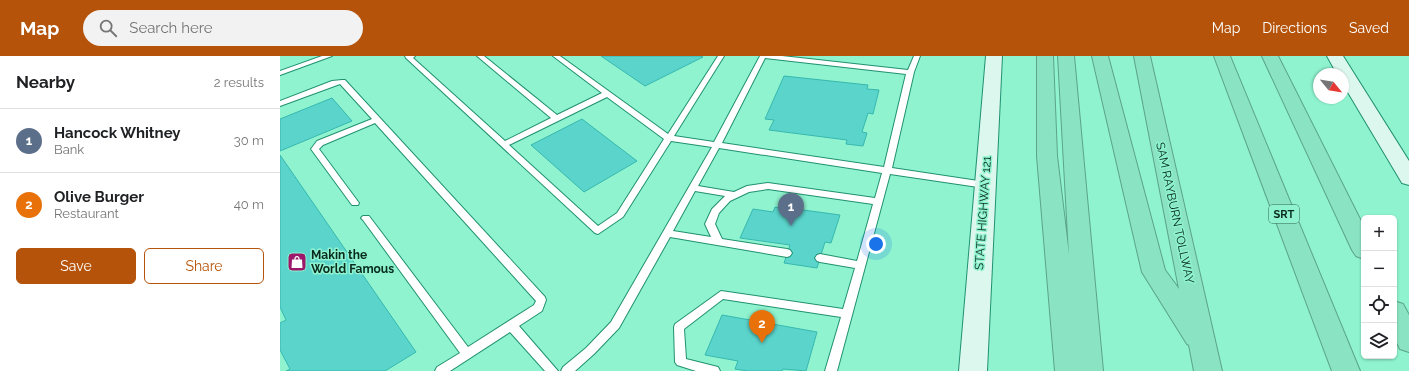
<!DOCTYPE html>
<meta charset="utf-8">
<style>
:root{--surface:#fff;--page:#f2f2f2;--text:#202124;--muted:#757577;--line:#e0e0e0;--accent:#b45309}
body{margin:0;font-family:Raleway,sans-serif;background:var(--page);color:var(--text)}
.controls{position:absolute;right:12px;bottom:12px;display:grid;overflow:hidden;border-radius:6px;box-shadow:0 1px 3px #0004}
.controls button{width:36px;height:36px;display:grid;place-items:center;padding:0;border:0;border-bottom:1px solid var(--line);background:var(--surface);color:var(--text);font:20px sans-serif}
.compass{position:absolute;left:1033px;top:12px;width:36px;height:36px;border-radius:50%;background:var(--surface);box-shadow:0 1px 3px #0004;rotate:120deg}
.you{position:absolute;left:596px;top:188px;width:14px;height:14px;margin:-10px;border:3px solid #fff;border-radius:50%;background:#1a73e8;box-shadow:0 0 0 6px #1a73e833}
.badge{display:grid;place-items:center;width:26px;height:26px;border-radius:50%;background:var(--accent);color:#fff;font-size:13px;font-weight:700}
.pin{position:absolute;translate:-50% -33px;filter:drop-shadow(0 1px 2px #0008)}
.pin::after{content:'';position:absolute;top:21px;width:14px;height:12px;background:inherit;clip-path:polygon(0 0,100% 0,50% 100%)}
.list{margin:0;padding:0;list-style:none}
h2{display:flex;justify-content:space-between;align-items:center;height:52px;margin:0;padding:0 16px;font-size:17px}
h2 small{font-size:13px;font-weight:400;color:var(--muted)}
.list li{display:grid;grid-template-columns:26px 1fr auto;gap:12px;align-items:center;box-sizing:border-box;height:64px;padding:0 16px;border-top:1px solid var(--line)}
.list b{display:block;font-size:15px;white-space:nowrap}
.list p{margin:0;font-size:13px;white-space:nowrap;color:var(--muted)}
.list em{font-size:13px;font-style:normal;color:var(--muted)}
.actions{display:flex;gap:8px;padding:12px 16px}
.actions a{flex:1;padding:9px 0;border:1px solid var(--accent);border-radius:6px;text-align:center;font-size:14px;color:var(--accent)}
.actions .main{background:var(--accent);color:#fff}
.icon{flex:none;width:22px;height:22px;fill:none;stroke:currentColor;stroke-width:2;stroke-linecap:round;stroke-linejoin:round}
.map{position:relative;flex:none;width:1129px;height:315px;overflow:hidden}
header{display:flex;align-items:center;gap:24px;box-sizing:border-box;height:56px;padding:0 20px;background:var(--accent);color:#fff}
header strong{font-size:19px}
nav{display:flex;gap:22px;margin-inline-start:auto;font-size:14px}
.search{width:280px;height:36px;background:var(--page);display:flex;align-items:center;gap:10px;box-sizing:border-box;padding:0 14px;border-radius:22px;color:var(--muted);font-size:15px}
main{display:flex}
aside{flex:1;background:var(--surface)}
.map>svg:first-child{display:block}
.building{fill:#5bd5cc;stroke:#37b8af}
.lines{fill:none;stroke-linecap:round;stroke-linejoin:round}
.service-casing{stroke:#209170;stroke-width:2}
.secondary-casing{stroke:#209170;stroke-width:2}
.motorway-casing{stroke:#5ca38a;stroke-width:2}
.service{fill:#fff;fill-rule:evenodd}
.secondary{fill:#dcf7ed;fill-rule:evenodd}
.motorway{fill:#8ae4c3;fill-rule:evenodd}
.labels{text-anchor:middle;stroke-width:3;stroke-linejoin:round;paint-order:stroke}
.shield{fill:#8ef3ce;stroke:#306654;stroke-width:1}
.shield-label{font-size:11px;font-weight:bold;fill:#082a1f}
.street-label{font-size:12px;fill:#082a1f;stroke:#8ef3ce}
.poi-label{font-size:12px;font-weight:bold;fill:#082a1f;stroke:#8ef3ce;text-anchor:start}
</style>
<header>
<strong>Map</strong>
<div class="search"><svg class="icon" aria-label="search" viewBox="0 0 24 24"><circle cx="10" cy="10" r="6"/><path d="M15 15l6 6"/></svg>Search here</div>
<nav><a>Map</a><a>Directions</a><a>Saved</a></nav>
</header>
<main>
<aside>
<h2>Nearby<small>2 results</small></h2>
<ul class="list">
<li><span class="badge" style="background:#5c6f8a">1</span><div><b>Hancock Whitney</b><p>Bank</p></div><em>30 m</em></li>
<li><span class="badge" style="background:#e8710a">2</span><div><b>Olive Burger</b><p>Restaurant</p></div><em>40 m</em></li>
</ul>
<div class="actions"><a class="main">Save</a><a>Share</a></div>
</aside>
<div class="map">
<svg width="1129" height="315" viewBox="0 0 1129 315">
<rect width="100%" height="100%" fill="#8ef3ce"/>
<g class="building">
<polygon points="321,0 420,0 423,1 365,30"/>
<polygon points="504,20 588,29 587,33 599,34 593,58 588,57 582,76 587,77 583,90 566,88 567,84 489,74 494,64 485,63"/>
<polygon points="52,42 72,65 0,95 0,63"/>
<polygon points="302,63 357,105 304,136 251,89"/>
<polygon points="0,99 136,296 105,315 6,315 10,313 0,294 0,267 6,264 0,251"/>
<polygon points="495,151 500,152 500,154 514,156 516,153 560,159 551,187 545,186 537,212 504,207 510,189 460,182 473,153 493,156"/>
<polygon points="442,259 537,276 526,315 503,313 502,315 468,315 455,313 458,305 425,299"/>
</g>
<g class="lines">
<defs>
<g id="service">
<polygon points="42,0 52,0 0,19 0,15"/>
<path d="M125 0H135L133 2 225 85 271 62 197 0H204L277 59 322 37 273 0H280L388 78 438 0H444L394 80 434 86 480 0H502L628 14 634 0H640L634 16 612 112 705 126 709 129 705 132 610 118 557 315H545L561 261 443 243 404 273 406 303 438 311 440 315H416L397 309 395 306 394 271 395 268 441 235 563 253 575 212 540 206 537 205 535 202 537 199 540 198 577 205 593 148 488 133 469 136 450 145 439 157 435 168 442 183 507 193 510 194 512 197 510 200 507 201 390 181 339 272 314 298 295 315H281L283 311 306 292 331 266 432 91 391 85 343 161 318 178 315 177 126 2ZM485 2 626 18 604 111 442 87ZM327 41 384 83 337 157 318 170 229 89ZM439 92 602 117 595 142 488 127 467 130 454 136 418 130ZM415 135 445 140 432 153 425 168 431 181 393 175Z"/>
<polygon points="62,24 65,24 265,241 266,244 262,255 239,270 278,315 265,315 230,276 170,315 155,315 157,311 180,297 83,164 81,162 83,160 89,160 188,291 254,249 256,245 95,67 43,89 39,93 79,147 78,149 72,149 31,93 37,85 92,63 60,28 0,50 0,45 52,25"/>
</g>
<g id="secondary">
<polygon points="706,0 722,0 707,315 679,315"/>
<polygon points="1047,0 1063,0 1129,105 1129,129 1122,127 1063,28 1063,18 1057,18"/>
</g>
<g id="motorway">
<polygon points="757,0 773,0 777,100 789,199 778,0 794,0 823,315 775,315 757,100"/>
<polygon points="812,0 828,0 885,214 899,233 854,0 870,0 942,315 914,315 909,289 907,288 862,216"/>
<polygon points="934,0 950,0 1080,315 1052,315"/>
<polygon points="982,0 998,0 1084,171 1084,203 1076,200 1072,194"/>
<polygon points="1114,245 1123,248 1129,259 1129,296 1120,293 1114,281"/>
</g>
</defs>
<use href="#service" class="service-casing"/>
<use href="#secondary" class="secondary-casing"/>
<use href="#motorway" class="motorway-casing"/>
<use href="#service" class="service"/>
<use href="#secondary" class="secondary"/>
<use href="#motorway" class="motorway"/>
</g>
<defs>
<symbol id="shop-square" viewBox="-11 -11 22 22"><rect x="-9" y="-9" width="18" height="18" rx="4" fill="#9c186b" stroke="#8ef3ce"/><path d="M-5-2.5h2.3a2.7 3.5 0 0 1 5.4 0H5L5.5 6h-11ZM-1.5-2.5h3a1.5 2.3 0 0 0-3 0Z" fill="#fff"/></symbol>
</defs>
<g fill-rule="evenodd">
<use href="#shop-square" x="6" y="195" width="22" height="22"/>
</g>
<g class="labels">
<rect class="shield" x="989" y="149" width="30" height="18" rx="3"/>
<g class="shield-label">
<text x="1004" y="162">SRT</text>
</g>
<g class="street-label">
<text transform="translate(703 157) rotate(-86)" y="4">STATE HIGHWAY 121</text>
<text transform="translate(895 157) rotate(78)" y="4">SAM RAYBURN TOLLWAY</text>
</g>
<g class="poi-label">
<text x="31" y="203">Makin the<tspan x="31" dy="14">World Famous</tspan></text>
</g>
</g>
</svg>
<div class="controls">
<button>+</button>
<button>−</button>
<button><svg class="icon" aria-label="locate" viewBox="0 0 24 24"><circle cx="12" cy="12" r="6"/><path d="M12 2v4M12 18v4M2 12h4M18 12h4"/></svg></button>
<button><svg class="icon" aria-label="layers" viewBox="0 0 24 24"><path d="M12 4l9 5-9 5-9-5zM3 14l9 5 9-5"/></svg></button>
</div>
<svg class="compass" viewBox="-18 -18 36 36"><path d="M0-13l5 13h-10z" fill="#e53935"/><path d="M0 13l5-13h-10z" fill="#757577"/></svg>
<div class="you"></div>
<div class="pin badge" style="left:511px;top:170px;background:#5c6f8a">1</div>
<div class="pin badge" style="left:482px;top:287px;background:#e8710a">2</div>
</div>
</main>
